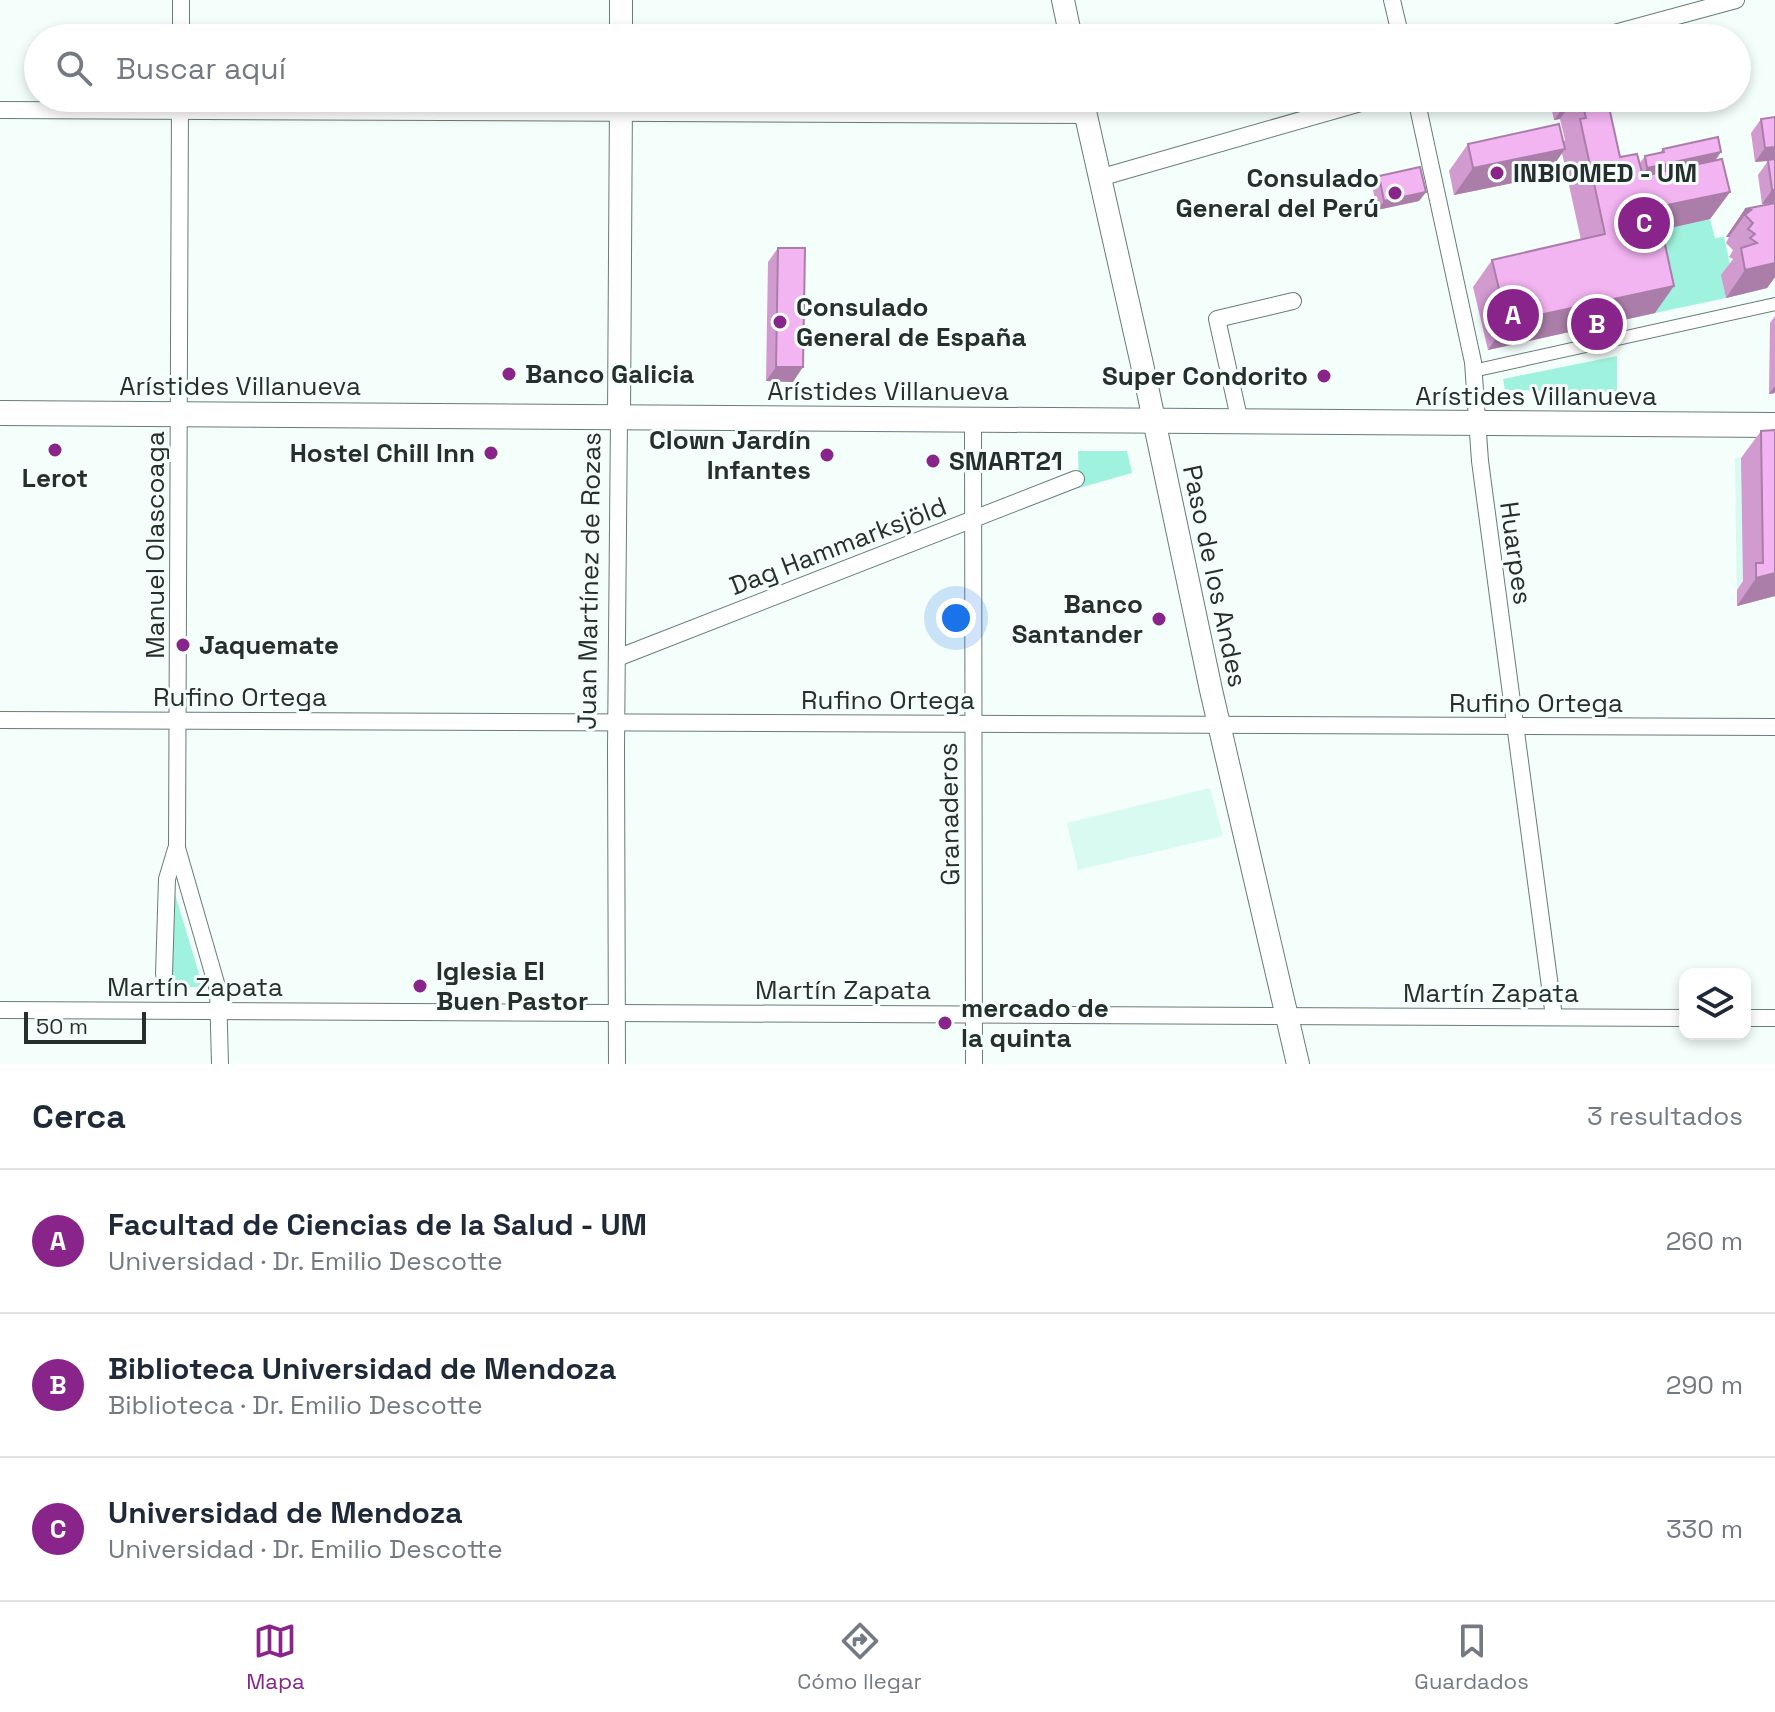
<!DOCTYPE html>
<html lang="es">
<meta charset="utf-8">
<style>
:root{--surface:#fff;--page:#f2f2f3;--text:#1f2937;--muted:#747a83;--line:#e0e1e3;--accent:#89248b}
body{margin:0;font-family:"Space Grotesk",sans-serif;background:var(--page);color:var(--text)}
.controls{position:absolute;right:24px;bottom:24px;display:grid;overflow:hidden;border-radius:16px;box-shadow:0 4px 12px #0003}
.controls button{width:72px;height:72px;display:grid;place-items:center;padding:0;border:0;border-bottom:2px solid var(--line);background:var(--surface);color:var(--text);font:40px sans-serif}
.scale{position:absolute;left:24px;bottom:20px;width:122px;box-sizing:border-box;padding-left:8px;border:4px solid #262f2d;border-top:0;font-size:22px;line-height:28px;white-space:nowrap;color:#262f2d;-webkit-text-stroke:6px #f4fefb;paint-order:stroke}
.you{position:absolute;left:956px;top:618px;width:28px;height:28px;margin:-20px;border:6px solid #fff;border-radius:50%;background:#1a73e8;box-shadow:0 0 0 12px #1a73e833}
.badge{display:grid;place-items:center;width:52px;height:52px;border-radius:50%;background:var(--accent);color:#fff;font-size:26px;font-weight:700}
.pin{position:absolute;translate:-50% -50%;border:4px solid #fff;box-shadow:0 2px 8px #0006}
.list{margin:0;padding:0;list-style:none}
h2{display:flex;justify-content:space-between;align-items:center;height:104px;margin:0;padding:0 32px;font-size:34px}
h2 small{font-size:26px;font-weight:400;color:var(--muted)}
.list li{display:grid;grid-template-columns:52px 1fr auto;gap:24px;align-items:center;box-sizing:border-box;height:144px;padding:0 32px;border-top:2px solid var(--line)}
.list b{display:block;font-size:30px;white-space:nowrap}
.list p{margin:0;font-size:26px;white-space:nowrap;color:var(--muted)}
.list em{font-size:26px;font-style:normal;color:var(--muted)}
.icon{flex:none;width:44px;height:44px;fill:none;stroke:currentColor;stroke-width:2;stroke-linecap:round;stroke-linejoin:round}
.map{position:relative;flex:none;width:1775px;height:1064px;overflow:hidden}
.search{position:absolute;background:var(--surface);box-shadow:0 4px 12px #0003;left:24px;right:24px;top:24px;height:88px;display:flex;align-items:center;gap:20px;box-sizing:border-box;padding:0 28px;border-radius:44px;color:var(--muted);font-size:30px}
.sheet{height:536px;background:var(--surface)}
nav{display:flex;justify-content:space-around;align-items:center;box-sizing:border-box;height:112px;border-top:2px solid var(--line);background:var(--surface);font-size:22px;color:var(--muted)}
nav a{display:grid;justify-items:center;gap:4px}
nav .on{color:var(--accent)}
.map>svg:first-child{display:block}
.built{fill:#d8faf1}
.green{fill:#9ff3de}
.lines{fill:none;stroke-linecap:round;stroke-linejoin:round}
.pedestrian-casing{stroke:#677d77;stroke-width:14}
.minor-casing{stroke:#677d77;stroke-width:18}
.tertiary-casing{stroke:#677d77;stroke-width:24}
.secondary-casing{stroke:#677d77;stroke-width:26}
.pedestrian{stroke:#fff;stroke-width:12}
.minor{stroke:#fff;stroke-width:16}
.tertiary{stroke:#fff;stroke-width:22}
.secondary{stroke:#fff;stroke-width:24}
.wall{fill:#d19bd0}
.shaded-wall{fill:#aa7ea9}
.building{fill:#f3b4f2;stroke:#aa7ea9;stroke-width:2}
.poi-dot{fill:#89248b;stroke:#f4fefb;stroke-width:3}
.labels{text-anchor:middle;stroke-width:6;stroke-linejoin:round;paint-order:stroke}
.poi-label{font-size:26px;font-weight:bold;fill:#262f2d;stroke:#f4fefb;text-anchor:start}
.street-label{font-size:26px;fill:#262f2d;stroke:#f4fefb}
</style>
<div class="map">
<svg width="1775" height="1064" viewBox="0 0 1775 1064">
<rect width="100%" height="100%" fill="#f4fefb"/>
<g class="built">
<polygon points="1735,458 1769,458 1775,596 1737,606"/>
<polygon points="1210,788 1223,836 1078,870 1067,823"/>
</g>
<g class="green">
<polygon points="1710,219 1715,238 1724,237 1732,273 1722,276 1726,298 1655,313 1638,235"/>
<polygon points="1617,356 1617,392 1505,390 1503,379"/>
<polygon points="1078,451 1127,451 1132,473 1079,488"/>
<polygon points="175,894 203,987 172,987"/>
</g>
<g class="lines">
<defs>
<polyline id="pedestrian" points="1473,371 1775,304"/>
<g id="minor">
<polyline points="1392,0 1401,38"/>
<polyline points="181,38 181,0"/>
<polyline points="1596,38 1736,0"/>
<polyline points="180,98 177,848 218,990 220,1064"/>
<polyline points="1416,98 1473,362 1480,461 1554,1017"/>
<polyline points="0,110 1086,115"/>
<polyline points="1099,178 1378,98"/>
<polyline points="973,420 974,1064"/>
<polyline points="1240,422 1217,319 1293,301"/>
<polyline points="617,658 1076,479"/>
<polyline points="0,720 1775,727"/>
<polyline points="164,974 167,879 176,849"/>
<polyline points="0,1010 1685,1018"/>
<polyline points="1745,1018 1775,1018"/>
<polyline points="617,1064 616,749 619,417"/>
</g>
<g id="tertiary">
<polyline points="1063,0 1071,38"/>
<polyline points="621,38 621,0"/>
<polyline points="1082,98 1146,382 1211,690 1298,1064"/>
<polyline points="619,417 621,98"/>
</g>
<polyline id="secondary" points="0,413 1775,425"/>
</defs>
<use href="#pedestrian" class="pedestrian-casing"/>
<use href="#minor" class="minor-casing"/>
<use href="#tertiary" class="tertiary-casing"/>
<use href="#secondary" class="secondary-casing"/>
<use href="#pedestrian" class="pedestrian"/>
<use href="#minor" class="minor"/>
<use href="#tertiary" class="tertiary"/>
<use href="#secondary" class="secondary"/>
</g>
<g class="wall">
<polygon points="1549,98 1607,98 1620,157 1640,163 1645,156 1660,153 1663,149 1715,161 1730,192 1710,219 1662,230 1655,313 1488,350 1473,287 1492,260 1581,240 1562,153 1546,176 1454,195 1449,171 1468,144 1563,142 1565,140 1560,119 1554,120"/>
<polygon points="1761,119 1775,203 1762,204 1758,175 1768,161 1755,162 1751,133"/>
<polygon points="1379,176 1426,192 1419,201 1377,210 1372,185"/>
<polygon points="1775,203 1775,277 1767,288 1726,298 1721,275 1733,259 1729,257 1733,250 1726,243 1729,237 1726,237 1745,209"/>
<polygon points="778,248 793,382 766,381 768,262"/>
<polygon points="1775,316 1775,393 1769,394 1770,323"/>
<polygon points="1761,431 1775,596 1737,606 1737,590 1743,581 1741,458"/>
</g>
<g class="shaded-wall">
<polygon points="1570,98 1575,98 1560,119 1554,120"/>
<polygon points="1775,147 1775,160 1755,162 1765,148"/>
<polygon points="1565,149 1546,176 1454,195 1473,168"/>
<polygon points="1721,152 1702,180 1628,195 1647,168"/>
<polygon points="1772,190 1775,190 1775,203 1762,204"/>
<polygon points="1426,192 1419,201 1377,210 1384,201"/>
<polygon points="1730,192 1710,219 1629,237 1648,209"/>
<polygon points="1745,209 1751,210 1745,215 1729,237 1726,237"/>
<polygon points="1775,249 1775,277 1767,288 1726,298 1745,270"/>
<polygon points="1674,286 1655,313 1488,350 1507,322"/>
<polygon points="776,367 803,367 793,382 766,381"/>
<polygon points="1775,386 1775,393 1769,394"/>
<polygon points="1775,573 1775,596 1737,606 1756,578"/>
</g>
<g class="building">
<polygon points="1581,98 1607,98 1620,157 1637,154 1643,176 1722,159 1730,192 1648,209 1650,219 1659,217 1674,286 1507,322 1492,260 1605,234 1580,119 1586,118"/>
<polygon points="1775,117 1775,147 1765,148 1761,119"/>
<polygon points="1559,124 1565,149 1473,168 1468,144"/>
<polygon points="1718,137 1721,152 1647,168 1645,156 1664,152 1663,149"/>
<polygon points="1775,159 1775,190 1772,190 1768,160"/>
<polygon points="1420,167 1426,192 1384,201 1379,176"/>
<polygon points="1775,203 1775,263 1745,270 1741,248 1757,243 1750,238 1755,234 1748,229 1753,223 1745,215 1751,210 1745,209"/>
<polygon points="778,248 805,248 803,367 776,367"/>
<polygon points="1775,430 1775,573 1756,578 1756,563 1763,563 1761,431"/>
</g>
<g class="poi-dot">
<circle cx="1497" cy="173" r="8"/>
<circle cx="1395" cy="193" r="8"/>
<circle cx="780" cy="322" r="8"/>
<circle cx="509" cy="374" r="8"/>
<circle cx="1324" cy="376" r="8"/>
<circle cx="55" cy="450" r="8"/>
<circle cx="491" cy="453" r="8"/>
<circle cx="827" cy="455" r="8"/>
<circle cx="933" cy="461" r="8"/>
<circle cx="1159" cy="619" r="8"/>
<circle cx="183" cy="645" r="8"/>
<circle cx="420" cy="986" r="8"/>
<circle cx="945" cy="1023" r="8"/>
</g>
<g class="labels">
<g class="poi-label">
<text x="1513" y="182">INBIOMED - UM</text>
<text x="1379" y="187" text-anchor="end">Consulado<tspan x="1379" dy="30">General del Perú</tspan></text>
<text x="796" y="316">Consulado<tspan x="796" dy="30">General de España</tspan></text>
<text x="525" y="383">Banco Galicia</text>
<text x="1308" y="385" text-anchor="end">Super Condorito</text>
<text x="811" y="449" text-anchor="end">Clown Jardín<tspan x="811" dy="30">Infantes</tspan></text>
<text x="475" y="462" text-anchor="end">Hostel Chill Inn</text>
<text x="949" y="470">SMART21</text>
<text x="55" y="487" text-anchor="middle">Lerot</text>
<text x="1143" y="613" text-anchor="end">Banco<tspan x="1143" dy="30">Santander</tspan></text>
<text x="199" y="654">Jaquemate</text>
<text x="436" y="980">Iglesia El<tspan x="436" dy="30">Buen Pastor</tspan></text>
<text x="961" y="1017">mercado de<tspan x="961" dy="30">la quinta</tspan></text>
</g>
<g class="street-label">
<text x="240" y="395">Arístides Villanueva</text>
<text x="888" y="400">Arístides Villanueva</text>
<text x="1536" y="405">Arístides Villanueva</text>
<text transform="translate(155 545) rotate(-90)" y="9">Manuel Olascoaga</text>
<text transform="translate(838 546) rotate(-21)" y="9">Dag Hammarksjöld</text>
<text transform="translate(1516 553) rotate(82)" y="9">Huarpes</text>
<text transform="translate(1215 576) rotate(78)" y="9">Paso de los Andes</text>
<text transform="translate(589 581) rotate(-89)" y="9">Juan Martínez de Rozas</text>
<text x="240" y="706">Rufino Ortega</text>
<text x="888" y="709">Rufino Ortega</text>
<text x="1536" y="712">Rufino Ortega</text>
<text transform="translate(949 814) rotate(-91)" y="9">Granaderos</text>
<text x="195" y="996">Martín Zapata</text>
<text x="843" y="999">Martín Zapata</text>
<text x="1491" y="1002">Martín Zapata</text>
</g>
</g>
</svg>
<div class="controls">
<button><svg class="icon" aria-label="layers" viewBox="0 0 24 24"><path d="M12 4l9 5-9 5-9-5zM3 14l9 5 9-5"/></svg></button>
</div>
<div class="scale">50 m</div>
<div class="you"></div>
<div class="pin badge" style="left:1513px;top:315px">A</div>
<div class="pin badge" style="left:1597px;top:324px">B</div>
<div class="pin badge" style="left:1644px;top:223px">C</div>
<div class="search"><svg class="icon" aria-label="search" viewBox="0 0 24 24"><circle cx="10" cy="10" r="6"/><path d="M15 15l6 6"/></svg>Buscar aquí</div>
</div>
<section class="sheet">
<h2>Cerca<small>3 resultados</small></h2>
<ul class="list">
<li><span class="badge">A</span><div><b>Facultad de Ciencias de la Salud - UM</b><p>Universidad · Dr. Emilio Descotte</p></div><em>260 m</em></li>
<li><span class="badge">B</span><div><b>Biblioteca Universidad de Mendoza</b><p>Biblioteca · Dr. Emilio Descotte</p></div><em>290 m</em></li>
<li><span class="badge">C</span><div><b>Universidad de Mendoza</b><p>Universidad · Dr. Emilio Descotte</p></div><em>330 m</em></li>
</ul>
</section>
<nav>
<a class="on"><svg class="icon" aria-label="map" viewBox="0 0 24 24"><path d="M3 6l6-2 6 2 6-2v14l-6 2-6-2-6 2zM9 4v14M15 6v14"/></svg>Mapa</a>
<a><svg class="icon" aria-label="directions" viewBox="0 0 24 24"><path d="M12 3l9 9-9 9-9-9zM9 14v-3h6M13 9l2 2-2 2"/></svg>Cómo llegar</a>
<a><svg class="icon" aria-label="saved" viewBox="0 0 24 24"><path d="M7 4h10v16l-5-4-5 4z"/></svg>Guardados</a>
</nav>
